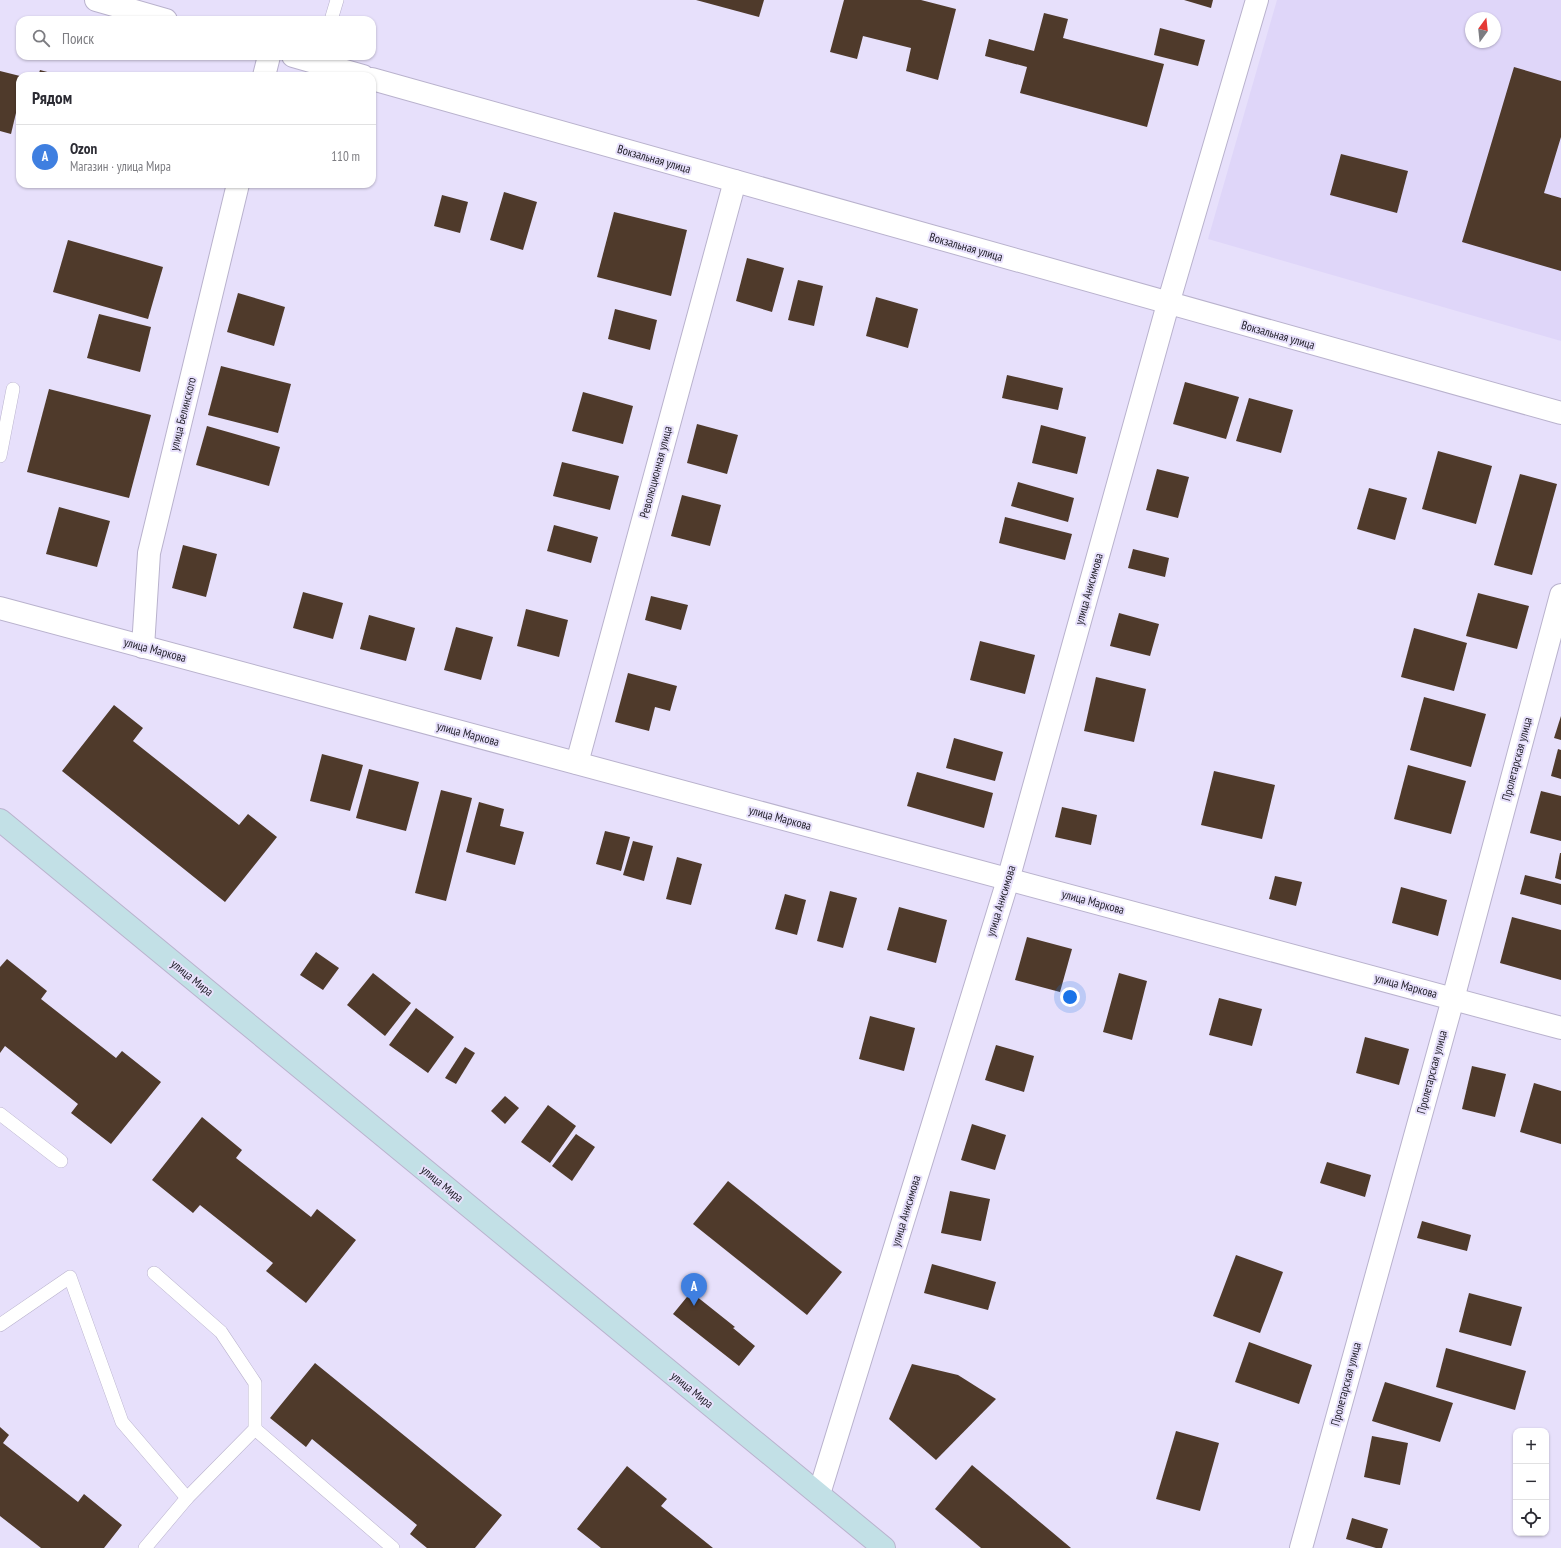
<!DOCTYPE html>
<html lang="ru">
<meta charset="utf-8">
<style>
:root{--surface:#fff;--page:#f2f2f3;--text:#2b2b33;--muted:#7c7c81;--line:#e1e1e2;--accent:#ea580c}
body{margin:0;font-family:"PT Sans Narrow",sans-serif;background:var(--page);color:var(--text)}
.controls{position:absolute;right:12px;bottom:12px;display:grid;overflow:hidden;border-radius:8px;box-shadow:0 1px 3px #0004}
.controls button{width:36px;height:36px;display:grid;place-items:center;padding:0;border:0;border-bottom:1px solid var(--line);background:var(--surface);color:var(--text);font:20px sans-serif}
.compass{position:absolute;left:1465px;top:12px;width:36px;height:36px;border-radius:50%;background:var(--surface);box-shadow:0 1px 3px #0004;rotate:15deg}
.you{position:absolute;left:1070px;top:997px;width:14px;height:14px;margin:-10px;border:3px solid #fff;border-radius:50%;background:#1a73e8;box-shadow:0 0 0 6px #1a73e833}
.badge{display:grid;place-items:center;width:26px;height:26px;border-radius:50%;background:var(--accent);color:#fff;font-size:13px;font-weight:700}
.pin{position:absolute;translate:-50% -33px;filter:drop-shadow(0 1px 2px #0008)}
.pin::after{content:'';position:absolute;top:21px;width:14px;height:12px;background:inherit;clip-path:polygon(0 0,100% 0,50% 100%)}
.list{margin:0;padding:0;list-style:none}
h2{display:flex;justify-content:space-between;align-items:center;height:52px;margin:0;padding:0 16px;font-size:17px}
h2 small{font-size:13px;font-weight:400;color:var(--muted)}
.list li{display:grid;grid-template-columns:26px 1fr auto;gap:12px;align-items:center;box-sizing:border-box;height:64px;padding:0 16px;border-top:1px solid var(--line)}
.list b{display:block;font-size:15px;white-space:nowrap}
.list p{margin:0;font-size:13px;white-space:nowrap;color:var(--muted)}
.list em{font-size:13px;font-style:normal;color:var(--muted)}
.icon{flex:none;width:22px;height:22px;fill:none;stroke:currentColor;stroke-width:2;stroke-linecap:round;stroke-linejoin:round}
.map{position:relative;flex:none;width:1561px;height:1548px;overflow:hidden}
.search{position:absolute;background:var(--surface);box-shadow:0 1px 3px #0004;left:16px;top:16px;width:360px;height:44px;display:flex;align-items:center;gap:10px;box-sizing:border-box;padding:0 14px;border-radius:12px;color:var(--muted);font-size:15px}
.panel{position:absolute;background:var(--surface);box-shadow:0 1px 3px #0004;left:16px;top:72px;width:360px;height:116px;border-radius:12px}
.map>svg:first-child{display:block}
.built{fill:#dfd6f9;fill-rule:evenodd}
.building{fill:#4f3a2b}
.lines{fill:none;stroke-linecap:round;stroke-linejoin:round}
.service-casing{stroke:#b9b2cd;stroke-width:14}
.minor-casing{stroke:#b9b2cd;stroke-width:24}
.tertiary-casing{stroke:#b9b2cd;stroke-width:24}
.secondary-casing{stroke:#b9b2cd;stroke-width:24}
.service{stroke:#fff;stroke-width:13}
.minor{stroke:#fff;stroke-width:22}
.tertiary{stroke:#fff;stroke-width:22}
.secondary{stroke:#c2e0e6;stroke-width:22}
.labels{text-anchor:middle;stroke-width:4;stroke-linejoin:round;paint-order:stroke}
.street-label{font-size:12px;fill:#1e1c26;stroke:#e7e0fb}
</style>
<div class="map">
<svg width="1561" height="1548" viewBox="0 0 1561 1548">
<rect width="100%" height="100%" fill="#e7e0fb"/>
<path class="built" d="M1277 0H1561V341L1208 239ZM1471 18H1495V42H1471Z"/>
<g class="building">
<polygon points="696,0 764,0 759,17"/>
<polygon points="844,0 921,0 956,9 938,80 906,71 911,48 863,36 857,59 830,52"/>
<polygon points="1184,0 1213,0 1211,8"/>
<polygon points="1044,13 1068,19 1063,38 1164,64 1147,127 1020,93 1027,67 985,56 989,39 1034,51"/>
<polygon points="1160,28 1205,40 1198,66 1154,55"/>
<polygon points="1514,67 1561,81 1561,137 1544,193 1561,198 1561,271 1462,242"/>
<polygon points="40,70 62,76 38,76"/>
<polygon points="0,71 20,76 20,96 11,134 0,131"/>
<polygon points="1341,154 1408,171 1397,213 1330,195"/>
<polygon points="504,192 537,202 523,250 490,240"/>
<polygon points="442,195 468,202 460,233 434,226"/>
<polygon points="614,212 687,230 671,296 597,277"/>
<polygon points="68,240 163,267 148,319 53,292"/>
<polygon points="747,258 784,268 772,312 736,301"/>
<polygon points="798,280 823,286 814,326 788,320"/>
<polygon points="238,293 285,307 274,346 227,332"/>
<polygon points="876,297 918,309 908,348 866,336"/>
<polygon points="615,309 657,320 650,350 608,339"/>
<polygon points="99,314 151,327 140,372 87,358"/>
<polygon points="221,366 291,384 278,433 208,415"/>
<polygon points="1007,375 1063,388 1058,410 1002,398"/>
<polygon points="1185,382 1239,397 1226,439 1173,424"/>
<polygon points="49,389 151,415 129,498 27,472"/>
<polygon points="583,392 633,406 623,444 572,431"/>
<polygon points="1249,398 1293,410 1281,453 1236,441"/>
<polygon points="697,424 738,435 727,474 687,463"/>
<polygon points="1041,425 1086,437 1077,474 1032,463"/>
<polygon points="207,426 280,447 269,486 196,465"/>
<polygon points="1438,451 1492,466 1476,524 1422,509"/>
<polygon points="562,462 619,476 610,510 553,496"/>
<polygon points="1157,469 1189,477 1178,518 1146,510"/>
<polygon points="1520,474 1557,484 1532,575 1494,565"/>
<polygon points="1018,482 1074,498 1068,522 1011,506"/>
<polygon points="1369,488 1407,498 1395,540 1357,529"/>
<polygon points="682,495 721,505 710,546 671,536"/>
<polygon points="59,507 110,521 97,567 46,554"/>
<polygon points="1005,517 1072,534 1065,560 999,543"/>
<polygon points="554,525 598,537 591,563 547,551"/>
<polygon points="183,545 217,554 206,597 172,588"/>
<polygon points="1133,549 1169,558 1165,577 1128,568"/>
<polygon points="303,592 343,603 333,639 293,628"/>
<polygon points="1478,593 1529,606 1517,649 1466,636"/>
<polygon points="651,596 688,605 681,630 645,620"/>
<polygon points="526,609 568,620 559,657 517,646"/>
<polygon points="1119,613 1159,624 1150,656 1110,646"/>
<polygon points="369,615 415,628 406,661 360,649"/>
<polygon points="456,627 493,637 481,680 444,670"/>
<polygon points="1414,628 1467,643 1454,691 1401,677"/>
<polygon points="980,641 1035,655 1025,694 970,680"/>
<polygon points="628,673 677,686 670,711 655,707 649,731 615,722"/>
<polygon points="1096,677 1146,689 1134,742 1084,731"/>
<polygon points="1424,697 1486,714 1471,767 1410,750"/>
<polygon points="114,705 143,728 133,741 239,825 248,814 277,837 225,902 62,771"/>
<polygon points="1561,716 1561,740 1554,738"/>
<polygon points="954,738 1003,752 995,781 946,768"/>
<polygon points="1558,749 1561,750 1561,779 1551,776"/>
<polygon points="322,754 363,765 350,811 310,801"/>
<polygon points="1408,765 1466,781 1451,834 1394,819"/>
<polygon points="369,769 419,782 406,831 356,818"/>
<polygon points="1214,771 1275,785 1262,839 1201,825"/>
<polygon points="917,772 993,793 984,828 907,806"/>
<polygon points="441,790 472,798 446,901 415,893"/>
<polygon points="1541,791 1561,796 1561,841 1530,833"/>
<polygon points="479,802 504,809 500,826 524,832 515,865 466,852"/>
<polygon points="1062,807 1097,815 1091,845 1055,837"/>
<polygon points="605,831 630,837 621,871 596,864"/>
<polygon points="633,841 653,846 644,881 623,875"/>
<polygon points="1560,853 1561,853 1561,880 1555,878"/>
<polygon points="677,857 702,864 691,905 666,899"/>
<polygon points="1525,875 1561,884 1561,905 1520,894"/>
<polygon points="1275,876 1302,882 1296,906 1269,899"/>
<polygon points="1401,887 1447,900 1438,936 1392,923"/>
<polygon points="830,891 857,898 843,948 817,941"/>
<polygon points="785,894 806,900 797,935 775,929"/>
<polygon points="899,907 947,920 936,963 887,950"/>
<polygon points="1512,917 1561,930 1561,980 1500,963"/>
<polygon points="1027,937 1072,949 1060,992 1015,980"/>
<polygon points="316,952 339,968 323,990 300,975"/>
<polygon points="7,959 47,991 41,999 116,1058 122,1051 161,1082 111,1144 71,1113 78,1104 5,1046 0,1053 0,967"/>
<polygon points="373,973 411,1003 385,1036 347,1005"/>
<polygon points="1119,973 1147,981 1132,1040 1103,1032"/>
<polygon points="1219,998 1262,1009 1252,1046 1209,1035"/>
<polygon points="416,1008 454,1037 428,1073 389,1045"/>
<polygon points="870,1016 915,1028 904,1071 859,1059"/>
<polygon points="1365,1037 1409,1049 1399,1085 1356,1073"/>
<polygon points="996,1045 1034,1056 1024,1092 985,1080"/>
<polygon points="465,1047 475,1053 456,1084 445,1078"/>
<polygon points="1472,1066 1506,1074 1495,1117 1462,1109"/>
<polygon points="1534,1083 1561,1091 1561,1144 1520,1132"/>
<polygon points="505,1096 519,1108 505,1124 491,1111"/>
<polygon points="548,1105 576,1126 550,1163 521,1142"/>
<polygon points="202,1117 242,1150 236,1158 311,1217 317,1209 356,1240 306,1303 266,1271 273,1263 200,1205 193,1213 152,1180"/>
<polygon points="972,1124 1006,1135 995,1170 961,1160"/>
<polygon points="576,1134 595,1147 572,1181 552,1166"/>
<polygon points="1327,1162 1371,1175 1365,1197 1320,1183"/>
<polygon points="728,1181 842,1272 807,1315 693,1224"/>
<polygon points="950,1191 990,1199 981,1241 941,1233"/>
<polygon points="1422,1221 1471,1235 1467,1251 1417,1238"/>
<polygon points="1236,1255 1283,1272 1260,1333 1213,1316"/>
<polygon points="932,1264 996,1282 988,1310 924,1293"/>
<polygon points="691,1292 735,1327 733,1328 755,1346 739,1366 673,1314"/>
<polygon points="1469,1293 1522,1307 1511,1346 1459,1332"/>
<polygon points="1249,1342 1312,1365 1299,1404 1235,1382"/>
<polygon points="1446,1348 1526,1371 1515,1410 1436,1387"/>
<polygon points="315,1363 502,1515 475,1548 427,1548 410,1534 417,1525 312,1439 306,1447 270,1418"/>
<polygon points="912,1364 958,1375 996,1399 936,1460 889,1419"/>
<polygon points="1385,1382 1453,1403 1440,1442 1372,1421"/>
<polygon points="0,1427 9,1435 3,1443 78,1502 84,1494 122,1525 104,1548 41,1548 0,1516"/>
<polygon points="1176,1431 1219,1443 1200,1511 1156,1499"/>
<polygon points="1372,1436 1408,1443 1400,1485 1364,1477"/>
<polygon points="972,1465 1071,1548 981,1548 935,1509"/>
<polygon points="627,1466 667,1499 661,1506 713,1548 601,1548 577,1529"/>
<polygon points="1352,1518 1388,1529 1382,1548 1376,1548 1346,1539"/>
</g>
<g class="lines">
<defs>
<g id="service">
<polyline points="331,20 337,0"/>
<polyline points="0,456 13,389"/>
<polyline points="0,1114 61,1161"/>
<polyline points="0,1325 70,1277 122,1422 187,1498"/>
<polyline points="255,1429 393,1548"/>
<polyline points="145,1548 187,1498 255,1429 255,1383 221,1332 154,1273"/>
</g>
<g id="minor">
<polyline points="264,76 269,56"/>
<polyline points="0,608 1561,1028"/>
<polyline points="143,647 149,553 238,184"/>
<polyline points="577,763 735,181"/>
<polyline points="819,1494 1008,880 1168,304 1257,0"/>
<polyline points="1301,1548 1453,999 1561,595"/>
</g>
<g id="tertiary">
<polyline points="96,0 166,20"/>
<polyline points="293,56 363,76"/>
<polyline points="372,79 1561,413"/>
</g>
<polyline id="secondary" points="0,820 884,1548"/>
</defs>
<use href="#service" class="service-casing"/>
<use href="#minor" class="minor-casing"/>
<use href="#tertiary" class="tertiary-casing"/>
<use href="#secondary" class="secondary-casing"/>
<use href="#service" class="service"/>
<use href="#minor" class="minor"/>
<use href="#tertiary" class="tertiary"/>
<use href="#secondary" class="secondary"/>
</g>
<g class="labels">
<g class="street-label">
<text transform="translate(654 159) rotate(16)" y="4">Вокзальная улица</text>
<text transform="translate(966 247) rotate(16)" y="4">Вокзальная улица</text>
<text transform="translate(1278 335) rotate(16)" y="4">Вокзальная улица</text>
<text transform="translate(183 414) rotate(-76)" y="4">улица Белинского</text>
<text transform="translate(656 472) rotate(-75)" y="4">Революционная улица</text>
<text transform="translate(1089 589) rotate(-74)" y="4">улица Анисимова</text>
<text transform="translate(155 650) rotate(15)" y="4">улица Маркова</text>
<text transform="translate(468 734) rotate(15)" y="4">улица Маркова</text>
<text transform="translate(1517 759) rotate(-75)" y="4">Пролетарская улица</text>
<text transform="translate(780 818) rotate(15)" y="4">улица Маркова</text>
<text transform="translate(1001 901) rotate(-73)" y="4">улица Анисимова</text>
<text transform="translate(1093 902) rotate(15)" y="4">улица Маркова</text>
<text transform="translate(192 978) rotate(39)" y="4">улица Мира</text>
<text transform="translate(1406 986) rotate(15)" y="4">улица Маркова</text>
<text transform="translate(1432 1072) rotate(-75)" y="4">Пролетарская улица</text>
<text transform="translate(442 1184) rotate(39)" y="4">улица Мира</text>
<text transform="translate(906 1211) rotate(-73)" y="4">улица Анисимова</text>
<text transform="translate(1346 1384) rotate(-75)" y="4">Пролетарская улица</text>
<text transform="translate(692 1390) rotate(39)" y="4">улица Мира</text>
</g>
</g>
</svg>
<div class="controls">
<button>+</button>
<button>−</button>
<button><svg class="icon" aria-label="locate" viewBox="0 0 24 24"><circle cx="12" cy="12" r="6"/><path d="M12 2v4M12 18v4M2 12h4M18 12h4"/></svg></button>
</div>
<svg class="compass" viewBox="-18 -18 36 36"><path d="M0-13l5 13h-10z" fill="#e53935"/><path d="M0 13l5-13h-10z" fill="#7c7c81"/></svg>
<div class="you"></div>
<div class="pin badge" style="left:694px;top:1306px;background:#3f7fe0">A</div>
<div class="search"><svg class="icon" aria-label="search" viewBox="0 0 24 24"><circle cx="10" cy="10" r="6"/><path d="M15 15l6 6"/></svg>Поиск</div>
<section class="panel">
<h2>Рядом<small></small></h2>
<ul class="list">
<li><span class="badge" style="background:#3f7fe0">A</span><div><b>Ozon</b><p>Магазин · улица Мира</p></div><em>110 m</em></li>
</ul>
</section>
</div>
